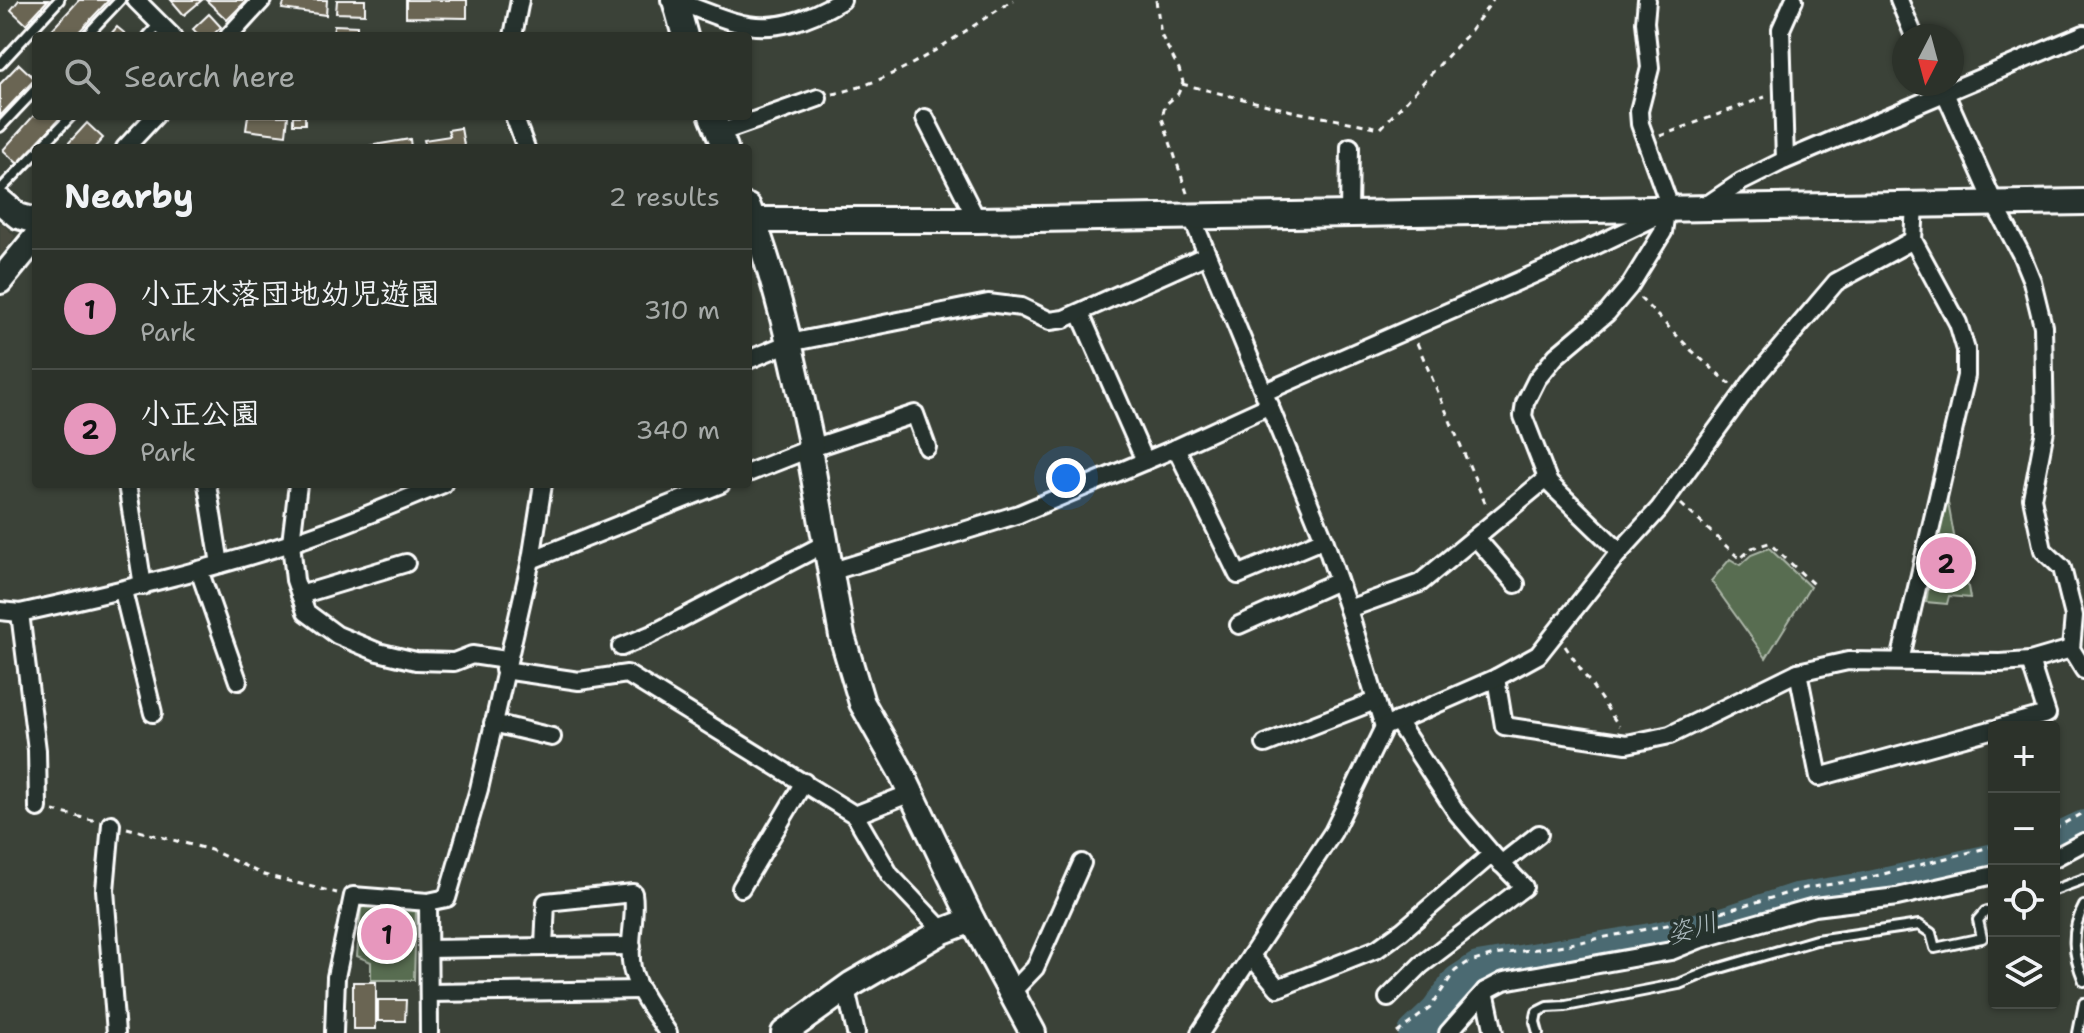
<!DOCTYPE html>
<meta charset="utf-8">
<style>
:root{--surface:#2c322a;--page:#343a32;--text:#f1f3f6;--muted:#a6aaa8;--line:#484d47;--accent:#e797bd}
body{margin:0;font-family:"Shantell Sans","Klee One",sans-serif;background:var(--page);color:var(--text)}
.controls{position:absolute;right:24px;bottom:24px;display:grid;overflow:hidden;border-radius:8px;box-shadow:0 2px 6px #0004}
.controls button{width:72px;height:72px;display:grid;place-items:center;padding:0;border:0;border-bottom:2px solid var(--line);background:var(--surface);color:var(--text);font:40px sans-serif}
.compass{position:absolute;left:1892px;top:24px;width:72px;height:72px;border-radius:50%;background:var(--surface);box-shadow:0 2px 6px #0004;rotate:186deg}
.you{position:absolute;left:1066px;top:478px;width:28px;height:28px;margin:-20px;border:6px solid #fff;border-radius:50%;background:#1a73e8;box-shadow:0 0 0 12px #1a73e833}
.badge{display:grid;place-items:center;width:52px;height:52px;border-radius:50%;background:var(--accent);color:#111;font-size:26px;font-weight:700}
.pin{position:absolute;translate:-50% -50%;border:4px solid #fff;box-shadow:0 2px 8px #0006}
.list{margin:0;padding:0;list-style:none}
h2{display:flex;justify-content:space-between;align-items:center;height:104px;margin:0;padding:0 32px;font-size:34px}
h2 small{font-size:26px;font-weight:400;color:var(--muted)}
.list li{display:grid;grid-template-columns:52px 1fr auto;gap:24px;align-items:center;box-sizing:border-box;height:120px;padding:0 32px;border-top:2px solid var(--line)}
.list b{display:block;font-size:30px;white-space:nowrap}
.list p{margin:0;font-size:26px;white-space:nowrap;color:var(--muted)}
.list em{font-size:26px;font-style:normal;color:var(--muted)}
.icon{flex:none;width:44px;height:44px;fill:none;stroke:currentColor;stroke-width:2;stroke-linecap:round;stroke-linejoin:round}
.map{position:relative;flex:none;width:2084px;height:1033px;overflow:hidden}
.search{position:absolute;background:var(--surface);box-shadow:0 2px 6px #0004;left:32px;top:32px;width:720px;height:88px;display:flex;align-items:center;gap:20px;box-sizing:border-box;padding:0 28px;border-radius:8px;color:var(--muted);font-size:30px}
.panel{position:absolute;background:var(--surface);box-shadow:0 2px 6px #0004;left:32px;top:144px;width:720px;height:344px;border-radius:8px}
.map>svg:first-child{display:block}
.built{fill:#494c40}
.green{fill:#586d51;stroke:#acb6a8;stroke-width:2}
.lines{fill:none;stroke-linecap:round;stroke-linejoin:round}
.river{stroke:#4b6b72;stroke-width:32}
.building{fill:#6b6553;stroke:#fff;stroke-width:2}
.lane-casing{stroke:#fff;stroke-width:14}
.street-casing{stroke:#fff;stroke-width:22}
.secondary-casing{stroke:#fff;stroke-width:30}
.path{stroke:#fff;stroke-width:3;stroke-dasharray:6 6;stroke-linecap:butt}
.lane{stroke:#26332d;stroke-width:8}
.street{stroke:#26332d;stroke-width:16}
.secondary{stroke:#26332d;stroke-width:24}
.labels{text-anchor:middle;stroke-width:7;stroke-linejoin:round;paint-order:stroke}
.water-label{font-size:26px;font-style:italic;fill:#aebcc0;stroke:#26332d}
</style>
<div class="map">
<svg width="2084" height="1033" viewBox="0 0 2084 1033">
<rect width="100%" height="100%" fill="#3b4238"/>
<filter id="ink" filterUnits="userSpaceOnUse"><feTurbulence type="fractalNoise" baseFrequency=".0125" numOctaves="2"/><feDisplacementMap in="SourceGraphic" scale="16" xChannelSelector="R" yChannelSelector="G"/><feConvolveMatrix kernelMatrix="1 2 1 2 8 2 1 2 1" color-interpolation-filters="sRGB"/></filter>
<g filter="url(#ink)">
<polygon class="built" points="0,222 15,236 0,256"/>
<g class="green">
<polygon points="1943,497 1947,497 1955,541 1960,542 1970,598 1949,596 1947,604 1926,602 1929,586 1923,585"/>
<polygon points="1769,548 1810,587 1766,658 1711,581 1730,559 1740,565 1751,555"/>
<polygon points="368,905 413,908 416,910 414,980 371,980 371,962 357,956 361,908"/>
</g>
<g class="lines">
<g class="river">
<polyline points="2054,840 2084,826"/>
<polyline points="1414,1033 1437,1011 1458,981 1478,968 1651,939 1723,923 1796,899 1865,888 1994,859"/>
</g>
</g>
<g class="building">
<polygon points="19,0 48,0 26,24 11,10"/>
<polygon points="79,0 109,0 75,36 46,36"/>
<polygon points="171,0 202,0 184,15"/>
<polygon points="206,0 247,0 227,20"/>
<polygon points="285,0 327,0 326,15 282,9"/>
<polygon points="337,0 365,0 365,14 336,13"/>
<polygon points="406,0 467,0 467,18 406,17"/>
<polygon points="209,14 221,27 212,36 199,36 193,29"/>
<polygon points="334,25 357,26 357,36 333,36"/>
<polygon points="117,27 128,36 109,36"/>
<polygon points="19,64 35,79 0,116 0,84"/>
<polygon points="36,113 36,116 57,116 60,118 18,164 3,150"/>
<polygon points="248,116 288,116 286,135 246,130"/>
<rect x="293" y="116" width="12" height="8"/>
<polygon points="87,123 103,138 94,148 64,148"/>
<polygon points="461,128 464,145 457,148 420,148 426,147 424,140 450,136 448,130"/>
<polygon points="410,139 411,148 357,148"/>
<rect x="353" y="982" width="23" height="47"/>
<polygon points="378,1000 406,1000 405,1021 378,1021"/>
</g>
<g class="lines">
<defs>
<g id="lane">
<polyline points="86,36 120,0"/>
<polyline points="148,36 159,24"/>
<polyline points="0,64 59,0"/>
<polyline points="0,127 36,89"/>
<polyline points="40,148 71,116"/>
<polyline points="0,190 36,153"/>
<polyline points="2054,890 2084,879"/>
<path d="M2084 906C2070 931 2073 955 2084 981"/>
<polyline points="1538,1033 1535,1022 1537,1012 1547,1007 1566,1006 1679,984 1710,971 1816,940 1919,925 1931,933 1935,948 1982,938 1978,920 1985,912 1994,909"/>
<polyline points="2078,1033 2084,1003"/>
</g>
<g id="street">
<polyline points="136,0 172,36"/>
<path d="M670 0C692 5 713 16 735 22 773 34 810 19 842 0"/>
<polyline points="1899,0 1914,36"/>
<polyline points="229,36 262,0"/>
<polyline points="513,36 520,0"/>
<polyline points="1945,93 1994,203 2021,254 2032,281 2043,326 2045,430 2032,498 2043,550 2062,568 2074,616 2071,649 2084,670"/>
<polyline points="514,116 526,148"/>
<polyline points="925,118 977,220"/>
<polyline points="719,133 818,98"/>
<polyline points="125,148 155,116"/>
<polyline points="1785,160 1781,29 1794,0"/>
<polyline points="1704,207 1741,182 1781,162 2084,34"/>
<polyline points="1349,213 1350,147"/>
<polyline points="1191,215 1324,539 1348,609 1384,727"/>
<polyline points="1080,313 1145,461"/>
<polyline points="748,360 789,343 988,303 1021,307 1050,321 1064,319 1207,255"/>
<polyline points="1265,392 1557,264 1666,212 1670,207 1640,124 1639,111 1650,68 1645,22 1647,0"/>
<polyline points="1176,448 1238,575 1324,539"/>
<polyline points="748,473 809,449 915,414 927,447"/>
<polyline points="127,484 143,586"/>
<polyline points="207,484 220,564"/>
<polyline points="298,484 291,543 295,580 306,612 337,635 378,652 416,661 454,662 472,655 506,660"/>
<polyline points="1476,538 1516,584"/>
<polyline points="1620,552 1549,483 1523,416 1525,403 1537,379 1556,356 1607,313 1629,287 1663,232 1666,212"/>
<polyline points="531,560 721,484"/>
<polyline points="199,570 238,681"/>
<polyline points="833,571 1019,514 1176,448 1270,405"/>
<polyline points="123,591 153,713"/>
<polyline points="300,595 406,563"/>
<polyline points="1348,609 1420,583 1547,478"/>
<path d="M0 611 20 613C110 593 200 572 288 544 340 528 392 504 443 484"/>
<polyline points="20,613 37,750 38,808"/>
<polyline points="1239,625 1338,581"/>
<polyline points="621,647 650,635 828,542"/>
<polyline points="1900,661 1966,376 1966,350 1958,323 1913,240 1915,205"/>
<polyline points="504,670 579,681 627,674 855,815 890,875 943,931"/>
<polyline points="1798,672 1819,777 1994,729"/>
<polyline points="1496,678 1504,726 1627,744 1670,735 1798,672 1848,661 2000,663 2030,661 2071,649"/>
<polyline points="493,723 552,737"/>
<polyline points="2000,727 2047,714 2030,661"/>
<polyline points="1265,744 1375,701"/>
<polyline points="855,815 911,793"/>
<polyline points="111,824 105,890 116,1033"/>
<polyline points="2054,858 2084,842"/>
<polyline points="1501,864 1539,834"/>
<polyline points="741,888 804,782"/>
<polyline points="428,902 429,1033"/>
<polyline points="544,947 632,946"/>
<path d="M429 949 544 947 546 902 633 893C637 917 627 943 632 968 637 992 655 1013 668 1033"/>
<polyline points="1251,956 1278,988 1377,949 1402,931 1492,854 1457,813 1397,721"/>
<polyline points="846,989 856,1033"/>
<polyline points="1485,991 1494,1033"/>
<polyline points="429,993 641,990"/>
<polyline points="1011,993 1035,968 1082,863"/>
<polyline points="1388,998 1421,965 1524,887 1492,854"/>
<polyline points="334,1033 336,977 353,896 428,902 447,898 479,789 531,560 543,484"/>
<polyline points="1200,1033 1333,832 1384,727 1496,678 1538,655 1617,555 1659,509 1753,380 1836,282 1913,240"/>
<polyline points="1448,1033 1485,991 1504,981 1671,951 1698,940 1814,907 1897,897 1994,875"/>
</g>
<g id="secondary">
<polyline points="675,0 685,36"/>
<polyline points="712,116 725,148"/>
<polyline points="0,201 18,216 36,221"/>
<path d="M748 207C778 283 794 363 811 443L809 449 842 636 862 703 901 772 972 920 1033 1033"/>
<polyline points="748,220 977,220 2084,202"/>
<polyline points="0,281 36,237"/>
<polyline points="784,1033 852,984 943,931 972,920"/>
</g>
</defs>
<use href="#lane" class="lane-casing"/>
<use href="#street" class="street-casing"/>
<use href="#secondary" class="secondary-casing"/>
<g class="path">
<polyline points="1156,0 1161,35 1179,69 1183,82 1178,94 1165,105 1162,118 1188,196"/>
<polyline points="1182,84 1296,112 1381,128 1468,34 1493,0"/>
<path d="M833 94C901 80 956 36 1013 0"/>
<polyline points="1660,136 1765,97"/>
<polyline points="1640,298 1691,350 1730,384"/>
<polyline points="1417,343 1486,505"/>
<polyline points="1681,504 1740,559 1752,548 1769,543 1813,584"/>
<polyline points="1565,646 1619,726"/>
<polyline points="53,811 97,821"/>
<polyline points="127,828 211,850 264,875 337,893"/>
<polyline points="2054,829 2084,812"/>
<polyline points="1397,1033 1430,1008 1455,971 1467,963 1494,955 1565,945 1693,920 1806,888 1860,880 1994,846"/>
</g>
<use href="#lane" class="lane"/>
<use href="#street" class="street"/>
<use href="#secondary" class="secondary"/>
</g>
</g>
<g class="labels">
<g class="water-label">
<text transform="translate(1692 928) rotate(-16)" y="9">姿川</text>
</g>
</g>
</svg>
<div class="controls">
<button>+</button>
<button>−</button>
<button><svg class="icon" aria-label="locate" viewBox="0 0 24 24"><circle cx="12" cy="12" r="6"/><path d="M12 2v4M12 18v4M2 12h4M18 12h4"/></svg></button>
<button><svg class="icon" aria-label="layers" viewBox="0 0 24 24"><path d="M12 4l9 5-9 5-9-5zM3 14l9 5 9-5"/></svg></button>
</div>
<svg class="compass" viewBox="-18 -18 36 36"><path d="M0-13l5 13h-10z" fill="#e53935"/><path d="M0 13l5-13h-10z" fill="#a6aaa8"/></svg>
<div class="you"></div>
<div class="pin badge" style="left:387px;top:934px">1</div>
<div class="pin badge" style="left:1946px;top:563px">2</div>
<div class="search"><svg class="icon" aria-label="search" viewBox="0 0 24 24"><circle cx="10" cy="10" r="6"/><path d="M15 15l6 6"/></svg>Search here</div>
<section class="panel">
<h2>Nearby<small>2 results</small></h2>
<ul class="list">
<li><span class="badge">1</span><div><b>小正水落団地幼児遊園</b><p>Park</p></div><em>310 m</em></li>
<li><span class="badge">2</span><div><b>小正公園</b><p>Park</p></div><em>340 m</em></li>
</ul>
</section>
</div>
